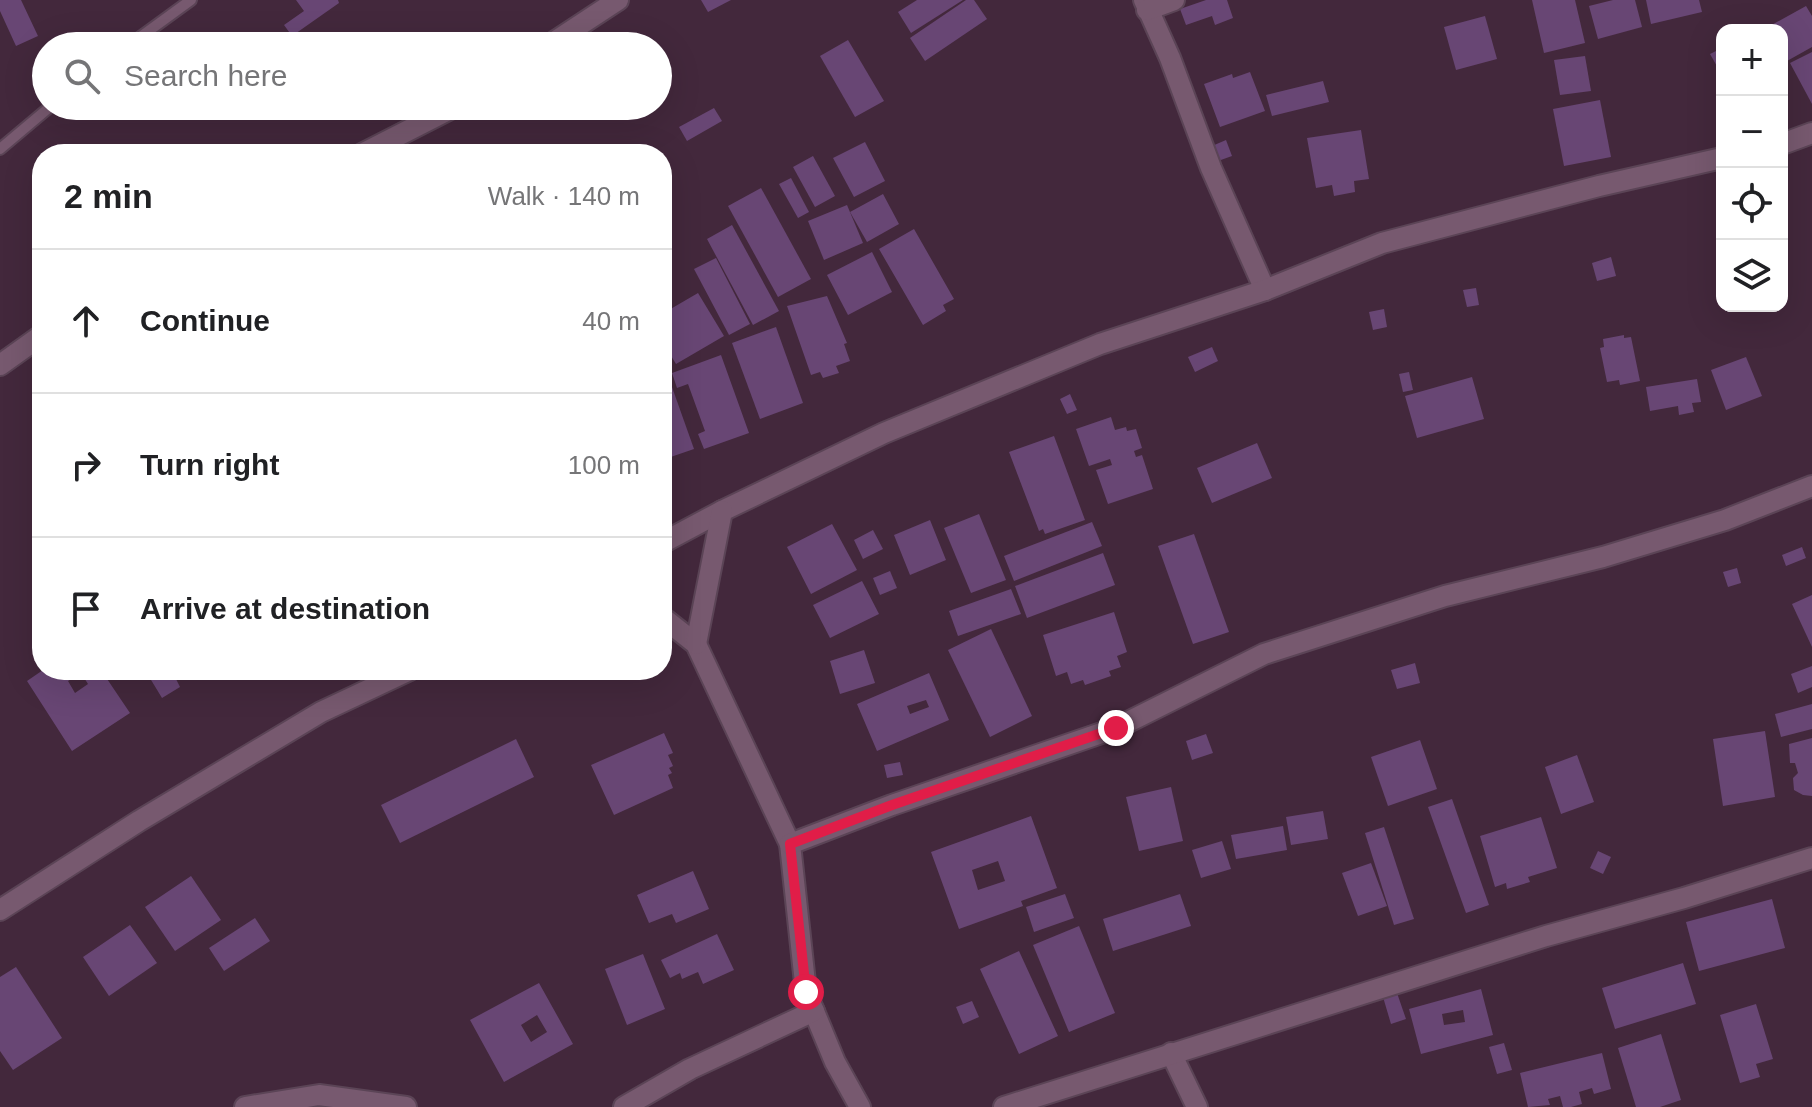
<!DOCTYPE html>
<meta charset="utf-8">
<style>
:root{--surface:#fff;--page:#f6f6f6;--text:#202124;--muted:#757577;--line:#e0e0e0}
body{margin:0;font-family:Arial,sans-serif;background:var(--page);color:var(--text)}
.controls{position:absolute;right:24px;top:24px;display:grid;overflow:hidden;border-radius:16px;box-shadow:0 8px 32px #0002}
.controls button{width:72px;height:72px;display:grid;place-items:center;padding:0;border:0;border-bottom:2px solid var(--line);background:var(--surface);color:var(--text);font:40px sans-serif}
.stop{position:absolute;width:24px;height:24px;margin:-18px;border:6px solid #e11d48;border-radius:50%;background:#fff}
.stop.end{background:#e11d48;border-color:#fff;box-shadow:0 2px 8px #0008}
.list{margin:0;padding:0;list-style:none}
h2{display:flex;justify-content:space-between;align-items:center;height:104px;margin:0;padding:0 32px;font-size:34px}
h2 small{font-size:26px;font-weight:400;color:var(--muted)}
.list li{display:grid;grid-template-columns:52px 1fr auto;gap:24px;align-items:center;box-sizing:border-box;height:144px;padding:0 32px;border-top:2px solid var(--line)}
.list b{display:block;font-size:30px;white-space:nowrap}
.list em{font-size:26px;font-style:normal;color:var(--muted)}
.icon{flex:none;width:44px;height:44px;fill:none;stroke:currentColor;stroke-width:2;stroke-linecap:round;stroke-linejoin:round}
.map{position:relative;flex:none;width:1812px;height:1107px;overflow:hidden}
.search{position:absolute;background:var(--surface);box-shadow:0 8px 32px #0002;left:32px;top:32px;width:640px;height:88px;display:flex;align-items:center;gap:20px;box-sizing:border-box;padding:0 28px;border-radius:44px;color:var(--muted);font-size:30px}
.panel{position:absolute;background:var(--surface);box-shadow:0 8px 32px #0002;left:32px;top:144px;width:640px;height:536px;border-radius:32px}
.map>svg:first-child{display:block}
.building{fill:#684674;fill-rule:evenodd}
.lines{fill:none;stroke-linecap:round;stroke-linejoin:round}
.lane-casing{stroke:#5b4456;stroke-width:14}
.street-casing{stroke:#5b4456;stroke-width:24}
.lane{stroke:#77596f;stroke-width:10}
.street{stroke:#77596f;stroke-width:20}
.route{stroke:#e11d48;stroke-width:10}
</style>
<div class="map">
<svg width="1812" height="1107" viewBox="0 0 1812 1107">
<rect width="100%" height="100%" fill="#43283c"/>
<g class="building">
<polygon points="0,0 21,0 38,36 16,46 0,11"/>
<polygon points="296,0 338,0 339,3 292,36 284,25 304,11"/>
<polygon points="701,0 731,0 708,12"/>
<polygon points="917,0 963,0 911,33 898,12"/>
<polygon points="966,0 974,0 987,19 925,61 910,38"/>
<polygon points="1206,0 1227,0 1233,18 1215,25 1212,16 1186,25 1180,9"/>
<polygon points="1532,0 1575,0 1585,43 1544,53"/>
<polygon points="1613,0 1635,0 1642,27 1598,39 1589,6"/>
<polygon points="1646,0 1699,0 1702,12 1651,24"/>
<polygon points="1806,6 1812,16 1812,47 1787,61 1782,51 1782,30 1770,30 1768,27"/>
<polygon points="1485,16 1497,59 1456,70 1444,27"/>
<polygon points="848,40 884,101 855,117 820,56"/>
<polygon points="1722,48 1722,75 1710,54"/>
<polygon points="1812,52 1812,104 1790,63"/>
<polygon points="1585,56 1591,91 1560,95 1554,60"/>
<polygon points="1250,72 1265,111 1220,127 1204,84 1232,74 1233,78"/>
<polygon points="1323,81 1329,102 1272,116 1266,95"/>
<polygon points="1600,100 1611,157 1564,166 1553,109"/>
<polygon points="714,108 722,121 687,141 679,127"/>
<polygon points="1361,130 1369,179 1354,181 1355,192 1334,196 1332,185 1316,188 1307,138"/>
<polygon points="1226,140 1232,156 1218,161 1212,146"/>
<polygon points="865,142 885,181 854,197 833,158"/>
<polygon points="813,156 835,196 815,207 793,167"/>
<polygon points="791,178 809,212 798,218 779,184"/>
<polygon points="761,188 811,279 778,297 728,206"/>
<polygon points="883,194 899,224 867,242 850,212"/>
<polygon points="847,205 863,243 824,260 808,221"/>
<polygon points="732,225 779,311 753,325 707,239"/>
<polygon points="914,229 954,299 943,305 946,311 923,325 879,249"/>
<polygon points="872,252 892,292 848,315 827,275"/>
<polygon points="1611,257 1616,276 1597,281 1592,263"/>
<polygon points="716,258 750,324 729,335 694,269"/>
<polygon points="1476,288 1479,305 1467,307 1463,290"/>
<polygon points="698,293 724,336 676,364 662,341 662,314"/>
<polygon points="827,296 847,343 844,344 850,361 836,366 839,373 823,378 820,372 811,375 787,306"/>
<polygon points="1384,309 1387,327 1373,330 1369,312"/>
<polygon points="776,327 803,403 760,419 732,343"/>
<polygon points="1624,335 1624,338 1631,337 1640,381 1620,385 1619,380 1607,382 1600,348 1604,347 1603,339"/>
<polygon points="1212,347 1218,361 1195,372 1188,357"/>
<polygon points="721,355 749,433 704,449 698,434 705,431 688,384 677,388 672,373"/>
<polygon points="1746,357 1762,396 1726,410 1711,370"/>
<polygon points="1409,372 1413,390 1403,392 1399,374"/>
<polygon points="667,373 694,449 662,460 662,375"/>
<polygon points="1472,377 1484,419 1417,438 1405,396"/>
<polygon points="1697,379 1701,402 1692,403 1694,412 1679,415 1678,406 1650,411 1646,387"/>
<polygon points="1070,394 1077,410 1067,414 1060,399"/>
<polygon points="1111,417 1115,430 1126,427 1127,431 1136,429 1142,448 1134,451 1136,457 1142,455 1153,489 1108,504 1096,470 1112,465 1110,459 1089,466 1076,429"/>
<polygon points="1054,436 1085,520 1045,534 1043,529 1039,531 1009,452"/>
<polygon points="1257,443 1272,478 1212,503 1197,468"/>
<polygon points="979,514 1006,580 971,593 944,528"/>
<polygon points="930,520 946,560 910,575 894,535"/>
<polygon points="1092,522 1102,546 1014,581 1004,556"/>
<polygon points="832,524 857,570 811,594 787,547"/>
<polygon points="873,530 883,549 863,559 854,540"/>
<polygon points="1194,534 1229,632 1193,644 1158,546"/>
<polygon points="1802,547 1806,558 1786,566 1782,555"/>
<polygon points="1103,553 1115,585 1027,618 1015,586"/>
<polygon points="1737,568 1741,583 1728,587 1723,572"/>
<polygon points="890,571 897,588 880,595 873,578"/>
<polygon points="862,581 879,614 830,638 813,605"/>
<polygon points="1011,589 1021,614 958,636 949,611"/>
<polygon points="1812,595 1812,647 1792,604"/>
<polygon points="1114,612 1127,652 1117,656 1121,667 1109,671 1111,676 1085,685 1083,680 1071,684 1067,672 1056,676 1043,635"/>
<polygon points="991,629 1032,716 990,737 948,650"/>
<polygon points="864,650 875,683 840,694 830,661"/>
<polygon points="1415,663 1420,683 1397,689 1391,670"/>
<polygon points="1812,666 1812,687 1798,693 1791,674"/>
<path d="M43 670H101L130 713 72 751 27 681ZM81 673 88 684 75 693 68 681Z"/>
<polygon points="145,670 192,670 176,679 180,687 162,698"/>
<path d="M929 673 949 720 877 751 857 704ZM926 700 929 707 910 714 907 706Z"/>
<polygon points="1812,704 1812,729 1781,737 1775,714"/>
<polygon points="1765,731 1775,797 1723,806 1713,739"/>
<polygon points="664,733 673,753 668,755 673,766 669,768 672,773 668,775 673,788 614,815 591,765"/>
<polygon points="1206,734 1213,753 1192,760 1186,741"/>
<polygon points="1812,738 1812,796 1803,795 1794,790 1793,778 1798,773 1795,763 1790,763 1789,744"/>
<polygon points="516,739 534,777 400,843 381,805"/>
<polygon points="1420,740 1437,789 1388,806 1371,757"/>
<polygon points="1577,755 1594,802 1561,814 1545,767"/>
<polygon points="900,762 903,775 887,778 884,765"/>
<polygon points="1171,787 1183,841 1139,851 1126,797"/>
<polygon points="1452,799 1489,905 1466,913 1428,807"/>
<polygon points="1323,811 1328,839 1291,845 1286,817"/>
<path d="M1031 816 1057 888 1021 901 1023 906 959 929 931 852ZM998 861 1005 881 978 890 972 870Z"/>
<polygon points="1541,817 1557,868 1528,877 1530,882 1507,889 1506,883 1495,887 1480,836"/>
<polygon points="1283,826 1287,850 1236,859 1231,835"/>
<polygon points="1384,827 1414,919 1394,925 1365,833"/>
<polygon points="1222,841 1231,869 1201,878 1192,850"/>
<polygon points="1598,851 1611,857 1603,874 1590,868"/>
<polygon points="1371,863 1387,906 1358,916 1342,873"/>
<polygon points="693,871 709,909 676,923 672,914 649,923 637,895"/>
<polygon points="191,876 221,920 175,951 145,907"/>
<polygon points="1065,894 1074,918 1034,932 1026,907"/>
<polygon points="1180,894 1191,926 1113,951 1103,919"/>
<polygon points="1772,899 1785,948 1699,971 1686,922"/>
<polygon points="255,918 270,941 224,971 209,948"/>
<polygon points="130,925 157,963 109,996 83,957"/>
<polygon points="1079,926 1115,1013 1069,1032 1033,945"/>
<polygon points="717,934 734,970 703,984 698,972 682,979 680,973 670,978 661,960"/>
<polygon points="1019,951 1058,1036 1019,1054 980,969"/>
<polygon points="643,954 665,1009 627,1025 605,969"/>
<polygon points="1683,963 1696,1004 1615,1029 1602,988"/>
<polygon points="16,967 62,1038 13,1070 0,1051 0,977"/>
<path d="M539 983 573 1044 504 1082 470 1020ZM537 1015 547 1032 531 1042 521 1025Z"/>
<path d="M1481 989 1493 1035 1421 1054 1409 1009ZM1463 1010 1465 1022 1444 1025 1442 1014Z"/>
<polygon points="1397,993 1406,1019 1391,1024 1383,997"/>
<polygon points="972,1001 979,1017 963,1024 956,1007"/>
<polygon points="1756,1004 1773,1059 1756,1064 1760,1077 1740,1083 1720,1015"/>
<polygon points="1661,1034 1681,1100 1660,1107 1636,1107 1618,1048"/>
<polygon points="1504,1043 1512,1070 1497,1074 1489,1047"/>
<polygon points="1602,1053 1611,1089 1594,1094 1592,1088 1579,1092 1582,1104 1571,1107 1563,1107 1560,1096 1548,1099 1550,1105 1528,1107 1520,1073"/>
</g>
<g class="lines">
<defs>
<g id="lane">
<polyline points="128,46 191,0"/>
<polyline points="0,149 51,106"/>
</g>
<g id="street">
<polyline points="1144,0 1170,58 1211,168 1265,290"/>
<polyline points="1147,10 1174,0"/>
<polyline points="548,46 618,0"/>
<polyline points="1782,144 1812,133"/>
<polyline points="362,154 456,106"/>
<polyline points="0,365 42,335"/>
<polyline points="662,543 722,511 884,433 1100,344 1265,290 1382,243 1599,186 1722,158"/>
<polyline points="662,617 696,644 790,844 806,992 835,1062 860,1107"/>
<polyline points="696,644 722,511"/>
<polyline points="790,844 892,805 1116,728 1264,654 1445,596 1603,557 1725,520 1812,486"/>
<polyline points="0,910 139,821 321,712 410,670"/>
<polyline points="1171,1053 1197,1107"/>
<polyline points="245,1107 319,1095 406,1107"/>
<polyline points="624,1107 690,1069 814,1011"/>
<polyline points="1004,1107 1546,936 1684,898 1812,858"/>
</g>
</defs>
<use href="#lane" class="lane-casing"/>
<use href="#street" class="street-casing"/>
<use href="#lane" class="lane"/>
<use href="#street" class="street"/>
</g>
<g class="lines">
<polyline class="route" points="806,992 790,844 892,805 1116,728"/>
</g>
</svg>
<div class="controls">
<button>+</button>
<button>−</button>
<button><svg class="icon" aria-label="locate" viewBox="0 0 24 24"><circle cx="12" cy="12" r="6"/><path d="M12 2v4M12 18v4M2 12h4M18 12h4"/></svg></button>
<button><svg class="icon" aria-label="layers" viewBox="0 0 24 24"><path d="M12 4l9 5-9 5-9-5zM3 14l9 5 9-5"/></svg></button>
</div>
<div class="stop" style="left:806px;top:992px"></div>
<div class="stop end" style="left:1116px;top:728px"></div>
<div class="search"><svg class="icon" aria-label="search" viewBox="0 0 24 24"><circle cx="10" cy="10" r="6"/><path d="M15 15l6 6"/></svg>Search here</div>
<section class="panel">
<h2>2 min<small>Walk · 140 m</small></h2>
<ul class="list">
<li><svg class="icon" aria-label="ahead" viewBox="0 0 24 24"><path d="M12 20V5M6 11l6-6 6 6"/></svg><div><b>Continue</b></div><em>40 m</em></li>
<li><svg class="icon" aria-label="right" viewBox="0 0 24 24"><path d="M7 20v-9h11M14 6l5 5-5 5"/></svg><div><b>Turn right</b></div><em>100 m</em></li>
<li><svg class="icon" aria-label="arrive" viewBox="0 0 24 24"><path d="M6 21V4h12l-3 4 3 4H6"/></svg><div><b>Arrive at destination</b></div></li>
</ul>
</section>
</div>
